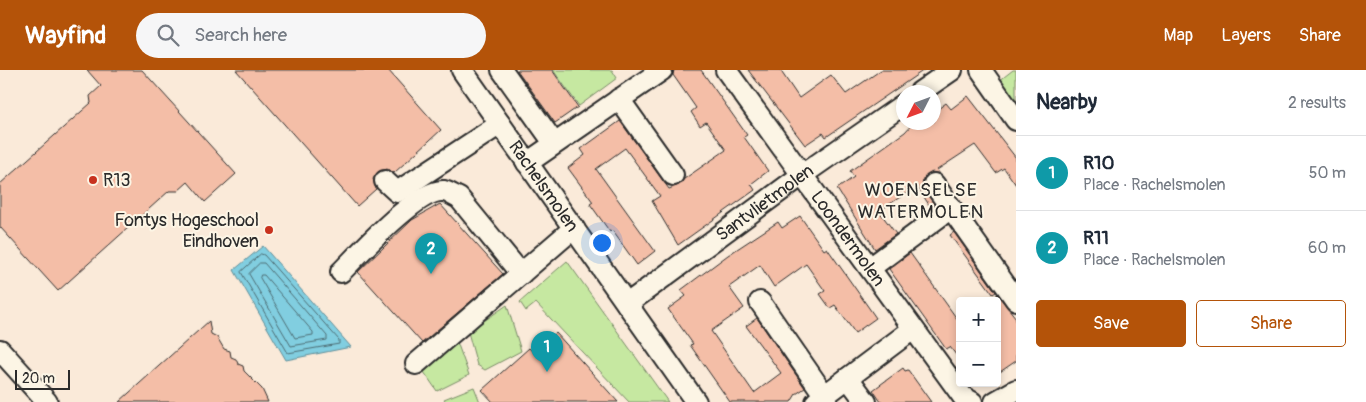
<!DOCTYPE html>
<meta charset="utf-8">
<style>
:root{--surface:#fff;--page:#f6f6f7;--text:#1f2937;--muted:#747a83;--line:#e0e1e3;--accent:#b45309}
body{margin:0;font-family:Pangolin,sans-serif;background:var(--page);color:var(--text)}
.controls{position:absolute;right:15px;bottom:15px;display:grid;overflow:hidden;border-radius:5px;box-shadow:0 2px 8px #0003}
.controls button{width:45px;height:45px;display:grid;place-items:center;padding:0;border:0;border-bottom:1px solid var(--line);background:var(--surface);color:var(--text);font:25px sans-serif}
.compass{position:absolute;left:896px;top:15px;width:45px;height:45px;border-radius:50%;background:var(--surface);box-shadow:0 2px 8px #0003;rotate:228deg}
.scale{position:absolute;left:15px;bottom:12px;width:55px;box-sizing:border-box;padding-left:5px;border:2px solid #2b2b2b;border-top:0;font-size:14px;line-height:18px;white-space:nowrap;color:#2b2b2b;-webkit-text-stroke:4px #fcf5e5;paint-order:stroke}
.you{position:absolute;left:601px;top:172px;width:18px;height:18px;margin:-12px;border:4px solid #fff;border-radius:50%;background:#1a73e8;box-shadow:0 0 0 8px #1a73e833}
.badge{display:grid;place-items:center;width:32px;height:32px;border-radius:50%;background:var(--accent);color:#fff;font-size:16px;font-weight:700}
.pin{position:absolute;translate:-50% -41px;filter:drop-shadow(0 1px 2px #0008)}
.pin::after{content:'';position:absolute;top:26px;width:18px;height:15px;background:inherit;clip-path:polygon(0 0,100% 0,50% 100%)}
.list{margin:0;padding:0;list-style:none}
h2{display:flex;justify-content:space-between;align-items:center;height:65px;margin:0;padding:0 20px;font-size:21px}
h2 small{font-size:16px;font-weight:400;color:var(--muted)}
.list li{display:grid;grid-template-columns:32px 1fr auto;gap:15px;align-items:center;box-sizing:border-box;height:75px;padding:0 20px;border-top:1px solid var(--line)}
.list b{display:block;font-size:19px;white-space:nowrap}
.list p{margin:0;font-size:16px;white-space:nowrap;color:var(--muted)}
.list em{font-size:16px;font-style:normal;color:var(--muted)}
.actions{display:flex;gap:10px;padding:15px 20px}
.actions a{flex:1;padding:11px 0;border:1px solid var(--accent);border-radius:5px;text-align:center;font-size:18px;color:var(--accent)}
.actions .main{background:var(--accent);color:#fff}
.icon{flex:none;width:28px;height:28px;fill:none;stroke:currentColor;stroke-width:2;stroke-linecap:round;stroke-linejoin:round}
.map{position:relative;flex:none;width:1016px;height:332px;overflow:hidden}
header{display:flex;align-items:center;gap:30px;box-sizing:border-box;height:70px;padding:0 25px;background:var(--accent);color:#fff}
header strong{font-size:24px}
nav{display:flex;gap:28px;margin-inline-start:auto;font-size:18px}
.search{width:350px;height:45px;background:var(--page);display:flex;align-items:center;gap:12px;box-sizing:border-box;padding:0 18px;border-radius:28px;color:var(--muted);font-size:19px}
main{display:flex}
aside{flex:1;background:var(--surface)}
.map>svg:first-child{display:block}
.green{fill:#c6e8a1;stroke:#788a66}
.water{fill:#81cee0;stroke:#5f8d98}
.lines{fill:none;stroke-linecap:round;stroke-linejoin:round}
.shore{stroke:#4d6c73;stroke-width:1}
.building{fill:#f4bea7;stroke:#2b2b2b}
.minor-casing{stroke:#2b2b2b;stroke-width:24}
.minor{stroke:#fcf5e5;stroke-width:20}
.poi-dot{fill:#c8321e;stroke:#fcf5e5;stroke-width:2}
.labels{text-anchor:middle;stroke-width:4;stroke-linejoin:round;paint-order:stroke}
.poi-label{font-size:18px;fill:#2b2b2b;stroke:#fcf5e5;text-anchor:start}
.street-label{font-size:18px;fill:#2b2b2b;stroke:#fcf5e5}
.neighbourhood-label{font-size:19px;letter-spacing:1px;fill:#2b2b2b;stroke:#fcf5e5}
</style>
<header>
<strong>Wayfind</strong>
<div class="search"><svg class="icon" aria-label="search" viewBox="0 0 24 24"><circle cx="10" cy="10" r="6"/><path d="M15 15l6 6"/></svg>Search here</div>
<nav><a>Map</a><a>Layers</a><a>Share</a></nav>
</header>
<main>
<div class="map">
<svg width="1016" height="332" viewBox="0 0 1016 332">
<rect width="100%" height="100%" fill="#faead9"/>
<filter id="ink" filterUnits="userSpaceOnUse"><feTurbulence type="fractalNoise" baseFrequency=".02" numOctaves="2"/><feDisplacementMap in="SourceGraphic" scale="10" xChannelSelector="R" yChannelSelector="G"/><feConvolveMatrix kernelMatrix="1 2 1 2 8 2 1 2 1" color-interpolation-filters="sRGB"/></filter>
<g filter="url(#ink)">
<g class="green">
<polygon points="553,0 612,0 617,8 579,36"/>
<polygon points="1013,0 1016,0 1016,35 999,11"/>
<polygon points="567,191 668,332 629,332 536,233 526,241 520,232"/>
<polygon points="507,235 521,281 485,300 477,295 468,262"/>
<polygon points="457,272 469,305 437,321 424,302"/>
<polygon points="474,317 480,332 446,332 444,329"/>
</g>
<polygon class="water" points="263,176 351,277 286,290 234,200"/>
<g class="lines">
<g class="shore">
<polygon points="261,184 264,185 339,270 339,274 288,283 241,202"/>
<polygon points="260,193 264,193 327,266 327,270 291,276 249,204"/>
<polygon points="261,205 264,205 313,262 313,265 295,268 260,208"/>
</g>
</g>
<g class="building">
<polygon points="87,0 142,0 236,104 205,132 188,112 178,121 169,121 58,221 0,157 0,114 91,33 90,26 101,16"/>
<polygon points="236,0 388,0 441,60 394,103 387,99 377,103 373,109 376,119 357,136"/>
<polygon points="517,0 552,0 578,37 555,53"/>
<polygon points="674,0 701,0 747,65 744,67 768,101 751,114 755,120 678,175 652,131 660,126 625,78 596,99 655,181 637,195 612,160 610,162 590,134 593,132 568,98 585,85 581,79 620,51 669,119 679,115 684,109 726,80 706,52 700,56 691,42 696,38 673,5"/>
<polygon points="748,0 780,0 799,28 831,5 846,24 881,0 924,0 826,67 823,63 805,75"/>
<polygon points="968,26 1016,88 1016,115 1004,98 996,103 975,75 937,100 940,104 932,102 923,109 924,120 935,135 931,138 917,116 879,141 896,164 875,179 837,119 854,107 850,101 905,62 914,52 934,52 934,42 946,33 951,39"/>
<polygon points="440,134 503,204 422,273 358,202 412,150"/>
<polygon points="800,146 824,180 827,178 876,248 855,263 835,235 830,238 820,224 825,221 806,194 774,217 760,195 729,217 744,238 711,261 754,323 781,303 746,256 757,248 805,318 796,324 791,332 730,332 690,275 693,274 668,239 686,226 681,220 728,185 778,152 782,158"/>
<polygon points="954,162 996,222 993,224 950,165"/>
<polygon points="910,183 960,253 960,290 950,277 946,279 889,199"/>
<polygon points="997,224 1016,248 1016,291 997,304"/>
<polygon points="209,251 211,264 217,267 224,279 230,281 231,287 236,289 238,294 243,296 244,301 262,319 268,332 119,332"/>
<polygon points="556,263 618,332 493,332 482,320 529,278 534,283"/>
<polygon points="903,298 905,301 908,300 931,332 881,332 873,320"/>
</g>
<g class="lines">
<defs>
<g id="minor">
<path id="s1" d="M462 0 696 332"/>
<polyline points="502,0 554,73"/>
<path id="s2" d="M726 0 963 327 972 332"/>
<polyline points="981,0 1016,50"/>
<polyline points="920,22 952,0"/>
<polyline points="619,29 673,105"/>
<polyline points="527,93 662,0"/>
<polyline points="385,111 397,122 500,54"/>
<polyline points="934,114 1016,230"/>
<polyline points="870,198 951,138"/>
<path d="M341 202C359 184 418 118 444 121 449 122 454 126 459 128L521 204"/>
<polyline points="760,232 825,326"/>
<path id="s3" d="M627 234 802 105 904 34"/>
<polyline points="0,280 47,332"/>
<polyline points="416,294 574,158"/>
<polyline points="848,308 866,332"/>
<polyline points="816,332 913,259"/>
<polyline points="995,332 1016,320"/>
</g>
</defs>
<use href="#minor" class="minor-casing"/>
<use href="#minor" class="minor"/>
</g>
</g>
<g class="poi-dot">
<circle cx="93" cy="110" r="5"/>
<circle cx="269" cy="160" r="5"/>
</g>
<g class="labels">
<g class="poi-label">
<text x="103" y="116">R13</text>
<text x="259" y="156" text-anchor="end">Fontys Hogeschool<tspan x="259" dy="21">Eindhoven</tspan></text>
</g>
<g class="street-label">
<text dy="6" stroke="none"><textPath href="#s1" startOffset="142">Rachelsmolen</textPath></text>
<text dy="6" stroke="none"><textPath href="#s3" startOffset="171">Santvlietmolen</textPath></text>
<text dy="6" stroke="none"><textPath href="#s2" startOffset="208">Loondermolen</textPath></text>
</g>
<g class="neighbourhood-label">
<text x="921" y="126">WOENSELSE<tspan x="921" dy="22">WATERMOLEN</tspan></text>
</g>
</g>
</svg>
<div class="controls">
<button>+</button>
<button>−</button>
</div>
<svg class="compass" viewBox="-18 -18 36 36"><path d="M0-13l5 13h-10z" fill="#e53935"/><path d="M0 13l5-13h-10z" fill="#747a83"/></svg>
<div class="scale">20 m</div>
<div class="you"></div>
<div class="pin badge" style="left:547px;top:302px;background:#0f9aa8">1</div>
<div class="pin badge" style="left:431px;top:204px;background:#0f9aa8">2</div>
</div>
<aside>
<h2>Nearby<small>2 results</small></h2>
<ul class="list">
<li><span class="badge" style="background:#0f9aa8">1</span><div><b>R10</b><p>Place · Rachelsmolen</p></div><em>50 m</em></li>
<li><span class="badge" style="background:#0f9aa8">2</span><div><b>R11</b><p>Place · Rachelsmolen</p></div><em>60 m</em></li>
</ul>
<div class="actions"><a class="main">Save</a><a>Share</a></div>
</aside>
</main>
